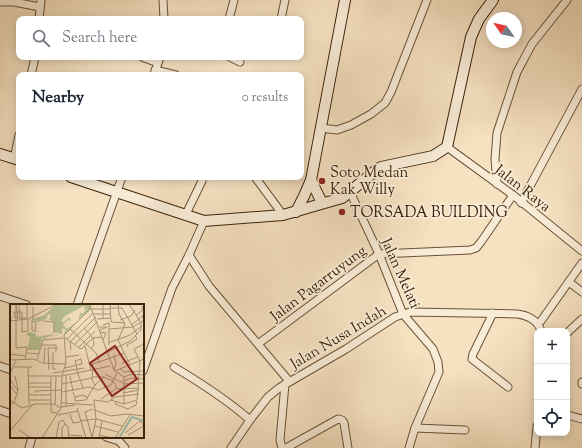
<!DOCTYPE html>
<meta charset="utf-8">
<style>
:root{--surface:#fff;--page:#f6f6f7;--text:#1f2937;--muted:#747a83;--line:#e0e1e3}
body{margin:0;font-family:"Sorts Mill Goudy",serif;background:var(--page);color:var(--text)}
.controls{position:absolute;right:12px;bottom:12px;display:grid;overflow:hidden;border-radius:8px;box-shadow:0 2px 10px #0003}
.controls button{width:36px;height:36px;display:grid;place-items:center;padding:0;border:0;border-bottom:1px solid var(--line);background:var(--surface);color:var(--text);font:20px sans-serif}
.compass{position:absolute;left:486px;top:12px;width:36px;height:36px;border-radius:50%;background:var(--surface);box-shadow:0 2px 10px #0003;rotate:304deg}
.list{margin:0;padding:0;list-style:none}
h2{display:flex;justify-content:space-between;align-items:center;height:52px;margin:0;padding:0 16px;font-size:17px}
h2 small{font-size:13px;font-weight:400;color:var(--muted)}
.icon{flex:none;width:22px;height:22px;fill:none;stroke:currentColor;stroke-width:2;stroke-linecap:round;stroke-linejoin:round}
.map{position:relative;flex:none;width:582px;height:448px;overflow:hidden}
.search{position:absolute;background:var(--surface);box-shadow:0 2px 10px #0003;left:16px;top:16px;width:288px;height:44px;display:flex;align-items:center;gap:10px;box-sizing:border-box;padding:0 14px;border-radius:8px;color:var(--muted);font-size:15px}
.panel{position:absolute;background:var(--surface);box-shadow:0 2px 10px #0003;left:16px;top:72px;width:288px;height:108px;border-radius:8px}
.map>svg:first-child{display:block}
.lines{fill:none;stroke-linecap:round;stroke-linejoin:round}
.street-casing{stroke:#695238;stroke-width:9}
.secondary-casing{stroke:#3a220a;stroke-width:12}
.street{stroke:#f9ecd7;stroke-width:7}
.secondary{stroke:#f9ecd7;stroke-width:10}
.poi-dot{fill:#8f2418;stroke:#f9ecd7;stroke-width:1.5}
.labels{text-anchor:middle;stroke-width:3.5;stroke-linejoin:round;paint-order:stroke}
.poi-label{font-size:15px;fill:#3a220a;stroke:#f9ecd7;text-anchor:start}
.street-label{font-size:15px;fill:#3a220a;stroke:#f9ecd7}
.inset-river{fill:none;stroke:#9ebead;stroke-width:2}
.inset-road{fill:none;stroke:#ab9578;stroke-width:1}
.view{fill:#8f2418;fill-opacity:0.15;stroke:#8f2418;stroke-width:2}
.inset-edge{fill:none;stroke:#3a220a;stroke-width:2}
</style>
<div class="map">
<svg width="582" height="448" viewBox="0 0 582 448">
<rect width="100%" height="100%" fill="#f6e1c1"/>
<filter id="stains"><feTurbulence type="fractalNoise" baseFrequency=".005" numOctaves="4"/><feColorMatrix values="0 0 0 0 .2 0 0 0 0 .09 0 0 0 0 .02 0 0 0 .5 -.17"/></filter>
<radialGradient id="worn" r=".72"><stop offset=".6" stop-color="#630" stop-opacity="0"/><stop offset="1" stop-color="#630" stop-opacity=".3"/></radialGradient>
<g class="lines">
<defs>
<g id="street">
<polyline points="163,0 164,19"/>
<polyline points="0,2 14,2 40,7"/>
<polyline points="39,19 41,0"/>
<polyline points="229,19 234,0"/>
<polyline points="281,19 285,0"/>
<polyline points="142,57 158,63"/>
<polyline points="230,57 240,62"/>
<polyline points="155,70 176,75"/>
<polyline points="31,75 35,57"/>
<polyline points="154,75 160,57"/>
<polyline points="321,128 337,130 351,125 371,114 385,103 391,92 427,0"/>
<polyline points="447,147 513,195 582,251"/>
<polyline points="14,159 19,135"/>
<polyline points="255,177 283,215"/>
<polyline points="497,184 495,159 497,133 517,72 532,44 567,0"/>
<polyline points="350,192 379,254 403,314 433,349 438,362 439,372 415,428 409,448"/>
<polyline points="521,203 582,89"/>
<polyline points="185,216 202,181"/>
<polyline points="189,255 209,286 289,381"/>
<polyline points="569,282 582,292"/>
<polyline points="0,296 27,305"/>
<polyline points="77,305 122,177"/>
<polyline points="493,313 473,354 472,359 508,387"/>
<polyline points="541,321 582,263"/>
<polyline points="567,333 582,319"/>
<polyline points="258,344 379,254 470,250 476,248 481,242 513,195"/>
<polyline points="0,366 11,370"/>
<path d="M174 367C201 383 226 399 250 420"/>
<polyline points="143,371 172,288 189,255 204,221"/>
<polyline points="582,382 582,384"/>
<polyline points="0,410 11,414"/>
<polyline points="567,415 582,419"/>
<polyline points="415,428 465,430"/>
<polyline points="106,437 119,441 125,448"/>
<polyline points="29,448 32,437"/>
<path d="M231 448 250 420 268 397 279 388 346 349 395 317 410 312 517 314C527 315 538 320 541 331"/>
<polyline points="282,448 280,440 285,384"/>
<polyline points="286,448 338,419 342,420 344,423 348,448"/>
<polyline points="535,448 537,426"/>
</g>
<g id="secondary">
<polyline points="0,154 19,160"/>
<polyline points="71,177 204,221 283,215 342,198 374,172 381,167 433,156 447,147 471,37 479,19 493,0"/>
<polyline points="311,180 322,203"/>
<polyline points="296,212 304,196 311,180 345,0"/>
</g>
</defs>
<use href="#street" class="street-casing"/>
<use href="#secondary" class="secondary-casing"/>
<use href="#street" class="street"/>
<use href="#secondary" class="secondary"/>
</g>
<g class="poi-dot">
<circle cx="322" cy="181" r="4"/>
<circle cx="342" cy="212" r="4"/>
</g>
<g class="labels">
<g class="poi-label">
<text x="330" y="177">Soto Medan<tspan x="330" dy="17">Kak Willy</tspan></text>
<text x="350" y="217">TORSADA BUILDING</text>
</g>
<g class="street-label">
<text transform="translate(523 188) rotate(38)" y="5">Jalan Raya</text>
<text transform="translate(401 273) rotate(66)" y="5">Jalan Melati</text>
<text transform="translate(318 283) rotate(-37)" y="5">Jalan Pagarruyung</text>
<text transform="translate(338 337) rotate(-31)" y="5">Jalan Nusa Indah</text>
</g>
</g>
<g transform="translate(10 304)">
<rect width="134" height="134" fill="#f6e1c1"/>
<path d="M47 0H81L82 5 69 15 70 8 72 10 75 7 74 2 55 12 51 17 53 19 59 13 61 17 58 16 53 21 57 25 68 17 53 33 56 26 52 24V30L44 28 43 17 39 16 41 11 38 10 36 15 28 18 22 15 33 12ZM19 28 26 30V33L43 30 49 32 42 31 40 34V32L34 35 32 33 30 46H17L20 33 16 30Z" fill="#b9c395"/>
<path class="inset-river" d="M109 134 122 113 134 117"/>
<path class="inset-road" d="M100 0 101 18 115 19M108 0 109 10 115 20 108 36 120 61M9 1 10 14M0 3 1 17M81 4 104 66 114 73 122 70 134 71M100 4H112L118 14M81 5H100M84 10H100M126 11 132 7V2M8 14 6 1V44L17 43 15 56M16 14H5L4 8H12V28L18 27V15M93 14V0M118 14 127 30M17 15V0M87 15 100 14M110 16 121 12 125 6M0 17 18 15 47 0M22 17 26 18 25 28 22 26V17L23 13V3M33 17 44 18V29M93 21 99 19V25M121 21 133 12M89 23H97L90 26M74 24 83 34 84 41 81 45M60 25 86 49 90 59M90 28 96 29 93 36M55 34 71 45 83 34 91 33M57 35 83 9M98 39 120 31 132 22M31 41H46V48M64 41 88 17M99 41V25L123 23 134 16 132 11M75 42 81 67M118 43 117 41 127 35 125 31M68 44 85 27M61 46 60 38 86 13M43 48V65H46M17 49 29 50M96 49 120 37 131 26V19L119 0M0 50 16 52M56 53 69 51M0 56 24 55 32 59 56 60M27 56 33 36 53 34M130 57 124 45 134 40M34 59 35 43M112 59 128 53M80 61 115 49M83 62 82 76 85 81M4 63H22M18 63 19 100M55 64 60 63 66 61 72 60 71 55 65 57 66 61 68 70M110 65 114 68 134 67M39 66 38 44H48M104 66 106 59 104 51M105 67 134 55M43 69 74 64M0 70 6 56M68 70 73 84M95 70 113 79M18 72H51M41 72V108L47 109M52 72 100 62M56 72V103M60 72 63 87M83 73H94L103 77 107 84 91 95M0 75 8 87M113 77 122 74 134 75M19 79H41M52 80 82 74M113 80 134 79M0 81 7 91M19 83H41M107 85 129 84M52 88 79 83 88 86 101 81 107 69M63 88 65 93 73 91 78 94M25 89V87L51 86M113 89 129 86M19 91H41M65 93V97L76 96 85 81 94 73M0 96 12 104 25 100H44L51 104M19 96H41M101 96 114 100 127 96 130 57M106 98 105 100 118 105 126 101 127 97M52 99 83 101M0 100 4 99 8 86 5 72M114 100V73M45 101 46 72M51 103 65 101M67 104 76 134M84 106 101 112 117 110 134 112M60 110 63 119 70 118M48 111 68 107M70 117 86 115 112 122M85 122 108 128M9 126 21 134M0 127 23 100M115 129 130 117 134 122M58 131 72 132M89 131 102 134M118 131 134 122M82 133 75 108 83 105M32 134 51 104 52 71 56 59 54 31 79 6 80 0M46 134 49 118 53 116 55 120M52 134V124L55 120 58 123 59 134M82 134 86 115 84 96 98 98 105 93 129 90M89 134 92 117M105 134 120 111"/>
<path class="view" d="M105 42 127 75 102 92 80 59Z"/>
<rect width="134" height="134" class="inset-edge"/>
</g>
<rect width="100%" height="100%" filter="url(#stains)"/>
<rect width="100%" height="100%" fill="url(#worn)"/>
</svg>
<div class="controls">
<button>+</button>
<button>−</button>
<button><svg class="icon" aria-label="locate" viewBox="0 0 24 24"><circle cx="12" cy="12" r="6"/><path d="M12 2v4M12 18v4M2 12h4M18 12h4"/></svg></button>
</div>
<svg class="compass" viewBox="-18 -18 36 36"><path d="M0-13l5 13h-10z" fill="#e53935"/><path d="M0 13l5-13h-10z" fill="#747a83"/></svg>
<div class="search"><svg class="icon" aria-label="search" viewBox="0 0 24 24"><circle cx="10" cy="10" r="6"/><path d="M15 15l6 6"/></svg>Search here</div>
<section class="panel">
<h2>Nearby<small>0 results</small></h2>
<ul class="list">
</ul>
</section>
</div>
